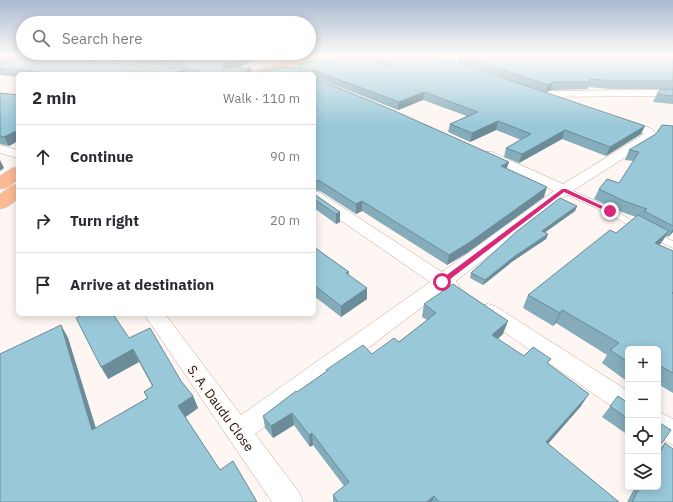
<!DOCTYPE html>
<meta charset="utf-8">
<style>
:root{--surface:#fff;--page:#f2f2f3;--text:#2b2b33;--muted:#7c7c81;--line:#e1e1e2}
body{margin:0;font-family:"IBM Plex Sans",sans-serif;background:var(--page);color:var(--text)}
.controls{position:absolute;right:12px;bottom:12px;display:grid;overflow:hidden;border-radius:6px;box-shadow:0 2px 10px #0003}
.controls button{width:36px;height:36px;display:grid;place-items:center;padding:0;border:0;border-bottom:1px solid var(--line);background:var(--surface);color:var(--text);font:20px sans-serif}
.stop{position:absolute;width:12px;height:12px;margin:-9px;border:3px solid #db2777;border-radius:50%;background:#fff}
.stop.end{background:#db2777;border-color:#fff;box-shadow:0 1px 4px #0008}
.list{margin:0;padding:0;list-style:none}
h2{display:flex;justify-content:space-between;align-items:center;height:52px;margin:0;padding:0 16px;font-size:17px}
h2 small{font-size:13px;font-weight:400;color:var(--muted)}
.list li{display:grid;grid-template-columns:26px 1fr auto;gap:12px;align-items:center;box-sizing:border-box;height:64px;padding:0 16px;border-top:1px solid var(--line)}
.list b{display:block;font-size:15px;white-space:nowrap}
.list em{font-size:13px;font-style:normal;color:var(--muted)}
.icon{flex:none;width:22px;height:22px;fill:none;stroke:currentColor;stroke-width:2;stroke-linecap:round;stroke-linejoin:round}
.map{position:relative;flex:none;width:673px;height:502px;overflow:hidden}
.search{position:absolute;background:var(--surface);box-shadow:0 2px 10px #0003;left:16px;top:16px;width:300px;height:44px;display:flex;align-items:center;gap:10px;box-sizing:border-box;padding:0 14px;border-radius:22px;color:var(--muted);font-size:15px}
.panel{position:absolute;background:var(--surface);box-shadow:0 2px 10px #0003;left:16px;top:72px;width:300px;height:244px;border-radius:6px}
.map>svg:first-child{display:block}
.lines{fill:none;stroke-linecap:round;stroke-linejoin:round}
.lane-casing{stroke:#c6a695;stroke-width:1}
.street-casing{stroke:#c6a695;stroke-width:1}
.primary-casing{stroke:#d6d4d3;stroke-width:1}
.lane{fill:#fff;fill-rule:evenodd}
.street{fill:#fff;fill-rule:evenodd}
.primary{fill:#fbb994;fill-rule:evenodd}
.wall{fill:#84acbb}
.shaded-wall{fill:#6b8c98}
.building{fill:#99c8d9;stroke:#6b8c98}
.route{fill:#db2777}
.labels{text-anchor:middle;stroke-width:3;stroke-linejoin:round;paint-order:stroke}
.near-street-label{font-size:13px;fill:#1d110b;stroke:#fdf6f2}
</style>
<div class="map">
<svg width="673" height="502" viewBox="0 0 673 502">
<rect width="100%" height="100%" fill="#fdf6f2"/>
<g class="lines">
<defs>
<g id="lane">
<polygon points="264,56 272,56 285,59 283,60"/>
<polygon points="561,188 567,188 613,209 644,228 643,230 637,230 607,213 561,192"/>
<polygon points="653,232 673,241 673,248 650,237 649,235 650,233"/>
</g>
<g id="street">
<polygon points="673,90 673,96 537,97 532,94 537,91"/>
<polygon points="621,118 650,128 657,134 651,141 569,193 456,281 460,287 458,292 451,294 443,291 255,434 299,492 303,502 272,502 144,314 165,314 241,415 430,282 314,202 314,191 319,192 442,272 554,191 484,158 482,155 484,152 492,152 563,184 644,134 617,123 615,121"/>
<polygon points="0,145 18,150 18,158 0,153"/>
<polygon points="488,304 495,306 628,391 628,415 620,412 481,316 478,311 481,306"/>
<polygon points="658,411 673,419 673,445 658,437"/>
</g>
<g id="primary">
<polygon points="307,56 323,56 322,58 266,74 247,74 249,72"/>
<polygon points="18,167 18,180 6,188 0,189 0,176 12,168"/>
<polygon points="18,184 18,199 7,207 0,209 0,194 11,186"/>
</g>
</defs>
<use href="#lane" class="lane-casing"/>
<use href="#street" class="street-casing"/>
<use href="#primary" class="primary-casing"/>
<use href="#lane" class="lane"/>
<use href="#street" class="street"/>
<use href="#primary" class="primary"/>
</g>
<g class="wall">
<polygon points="70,56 259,56 242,66 234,68 252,73 299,68 299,64 362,57 362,56 438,56 526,85 458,62 459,56 673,56 673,89 611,89 588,87 588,89 551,90 546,92 641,134 606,156 562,139 519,163 504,157 506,148 521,140 496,130 470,142 448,132 450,124 467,116 423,100 398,110 314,77 314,74 18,74 18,77 0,75 0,65 171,68"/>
<polygon points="314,78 507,169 544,197 467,253 447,265 362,211 356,214 320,191 314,190"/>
<polygon points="673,89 673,104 653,102 657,94"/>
<polygon points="0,93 18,95 18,141 9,146 0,144"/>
<polygon points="673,126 673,232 668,237 666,236 661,243 659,245 673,294 673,393 658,384 658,349 628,349 628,382 602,363 607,355 556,323 553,326 523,308 528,295 616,233 636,217 619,211 594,199 599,189 619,183 634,161 625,160 629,150"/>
<polygon points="314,194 340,212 340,222 336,224 314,208"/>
<polygon points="577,206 575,211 545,232 548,234 546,239 513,261 483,285 470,278 471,273"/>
<polygon points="314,247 349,272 349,275 367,299 341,317 314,296"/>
<polygon points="424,304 503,334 497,339 524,356 548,364 581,406 548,444 619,502 333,502 333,495 344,486 313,445 310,447 294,425 273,438 265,428 263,416 326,372 326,370 372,354 399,342 427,320 422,317"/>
<polygon points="61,325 68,338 96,428 147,398 144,392 152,386 139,362 108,379 129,338 181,381 193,396 198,408 185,417 220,470 0,502"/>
<polygon points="618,396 628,403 628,435 602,417"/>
<polygon points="658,422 662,443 658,448"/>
<polygon points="665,443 673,502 627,502 635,487 658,487 658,450"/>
</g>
<g class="shaded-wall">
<polygon points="4,56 32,56 0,65 0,57"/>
<polygon points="247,56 259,56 242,66 226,71 222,68 224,64"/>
<polygon points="188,68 189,74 172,74"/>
<polygon points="251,68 252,74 242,74"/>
<polygon points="553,82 551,90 546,92 548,85"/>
<polygon points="424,92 423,100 398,110 399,102"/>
<polygon points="498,121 496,130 470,142 472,133"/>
<polygon points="645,126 641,134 606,156 610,147"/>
<polygon points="18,130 18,141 9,146 4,137"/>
<polygon points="565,130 562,139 519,163 522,154"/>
<polygon points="0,160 4,168 0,171"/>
<polygon points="509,162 506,171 501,166"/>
<polygon points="547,187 544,197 467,253 447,265 449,255"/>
<polygon points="362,201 362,211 356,214 356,204"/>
<polygon points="577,206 575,211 540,236 542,231"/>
<polygon points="340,212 340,222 336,224 336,214"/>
<polygon points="673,229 673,232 668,237"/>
<polygon points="669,231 661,243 648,256 655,243"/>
<polygon points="548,234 546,239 513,261 483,285 485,280 515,256"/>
<polygon points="367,288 367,299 341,317 341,306"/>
<polygon points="562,310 556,323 553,326 560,313"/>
<polygon points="508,321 503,334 488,348 492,335"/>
<polygon points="61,325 68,338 100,442 92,430"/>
<polygon points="133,349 139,362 108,379 101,367"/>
<polygon points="589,394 581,406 539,454 546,442"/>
<polygon points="193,396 198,408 183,419 178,406"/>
<polygon points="292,413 294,425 273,438 271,426"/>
<polygon points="312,433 313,445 310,447 309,435"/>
<polygon points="434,496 432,502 427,502"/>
</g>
<g class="building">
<polygon points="34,56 57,56 159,68 183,68 185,67 180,62 123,56 247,56 242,59 224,64 222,68 251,68 242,74 206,74 188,68 172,74 54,74 0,68 0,65"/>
<polygon points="343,56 358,56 388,67 393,64 371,56 438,56 645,126 610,147 565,130 522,154 506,148 531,134 498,121 472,133 450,124 478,112 424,92 399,102 313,70 313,74 248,74 283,67 299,68 300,67 299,64"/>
<polygon points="462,56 483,56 488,58 493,58 494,56 673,56 673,81 614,81 590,79 590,82 553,82 548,85"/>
<polygon points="314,78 388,108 509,162 501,166 547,187 470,242 449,255 362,201 356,204 320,181 314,180"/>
<polygon points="673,89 673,96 657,94 660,90"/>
<polygon points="0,93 18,95 18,116 16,117 18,118 18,130 4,137 0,136"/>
<polygon points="662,125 673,126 673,226 644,211 647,209 624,201 599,189 607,179 619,183 639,152 629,150 656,134"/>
<polygon points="314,194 340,212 336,214 314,199"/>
<polygon points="560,198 577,206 542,231 548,234 515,256 485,280 471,273 516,232"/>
<polygon points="638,215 669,231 655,243 673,251 673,292 672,293 673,294 673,373 658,365 658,349 628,349 628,362 610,350 619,343 562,310 560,313 528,295 610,230 616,233"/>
<polygon points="314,247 349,272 346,273 367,288 341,306 314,285"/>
<polygon points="453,284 508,321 492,335 524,356 533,347 551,359 547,363 589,394 546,442 619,502 439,502 434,496 427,502 338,502 333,495 349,482 312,433 309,435 292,413 271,426 263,416 296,391 297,392 327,371 326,370 363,345 372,354 394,338 399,342 436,313 424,304"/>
<polygon points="84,314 113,314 129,338 150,328 181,381 193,396 178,406 220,470 233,461 257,502 0,502 0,354 61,325 92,430 148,398 144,392 153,386 133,349 101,367 76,318"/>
<polygon points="618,396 628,403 628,419 610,406"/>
<polygon points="658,422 671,430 662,443 658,440"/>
<polygon points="665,443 673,449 673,502 632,502 640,487 658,487 658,456"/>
</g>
<linearGradient id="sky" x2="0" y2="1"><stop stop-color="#a9b9d0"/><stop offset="0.44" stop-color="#fefbf9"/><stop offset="1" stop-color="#fefbf9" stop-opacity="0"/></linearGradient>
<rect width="673" height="126" fill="url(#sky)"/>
<polygon class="route" points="562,189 566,189 613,211 608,212 564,192 445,283 440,283 440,280"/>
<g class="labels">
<g class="near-street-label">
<text transform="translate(221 408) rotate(54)" y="5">S. A. Daudu Close</text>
</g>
</g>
</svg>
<div class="controls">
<button>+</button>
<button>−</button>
<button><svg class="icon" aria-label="locate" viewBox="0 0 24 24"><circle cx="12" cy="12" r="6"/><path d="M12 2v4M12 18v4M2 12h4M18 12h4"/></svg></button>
<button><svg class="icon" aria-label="layers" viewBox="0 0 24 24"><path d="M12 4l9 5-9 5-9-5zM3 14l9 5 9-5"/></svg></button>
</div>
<div class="stop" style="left:442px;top:282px"></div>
<div class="stop end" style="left:610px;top:211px"></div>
<div class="search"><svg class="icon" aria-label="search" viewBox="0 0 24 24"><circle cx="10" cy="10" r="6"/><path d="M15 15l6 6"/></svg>Search here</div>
<section class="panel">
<h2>2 min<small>Walk · 110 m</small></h2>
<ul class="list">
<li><svg class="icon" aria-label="ahead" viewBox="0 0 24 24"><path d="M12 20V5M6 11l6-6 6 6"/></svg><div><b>Continue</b></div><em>90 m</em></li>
<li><svg class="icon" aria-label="right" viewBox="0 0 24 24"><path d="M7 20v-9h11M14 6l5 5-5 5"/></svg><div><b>Turn right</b></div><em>20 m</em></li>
<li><svg class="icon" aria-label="arrive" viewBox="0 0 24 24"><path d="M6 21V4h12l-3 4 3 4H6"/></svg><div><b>Arrive at destination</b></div></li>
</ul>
</section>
</div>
